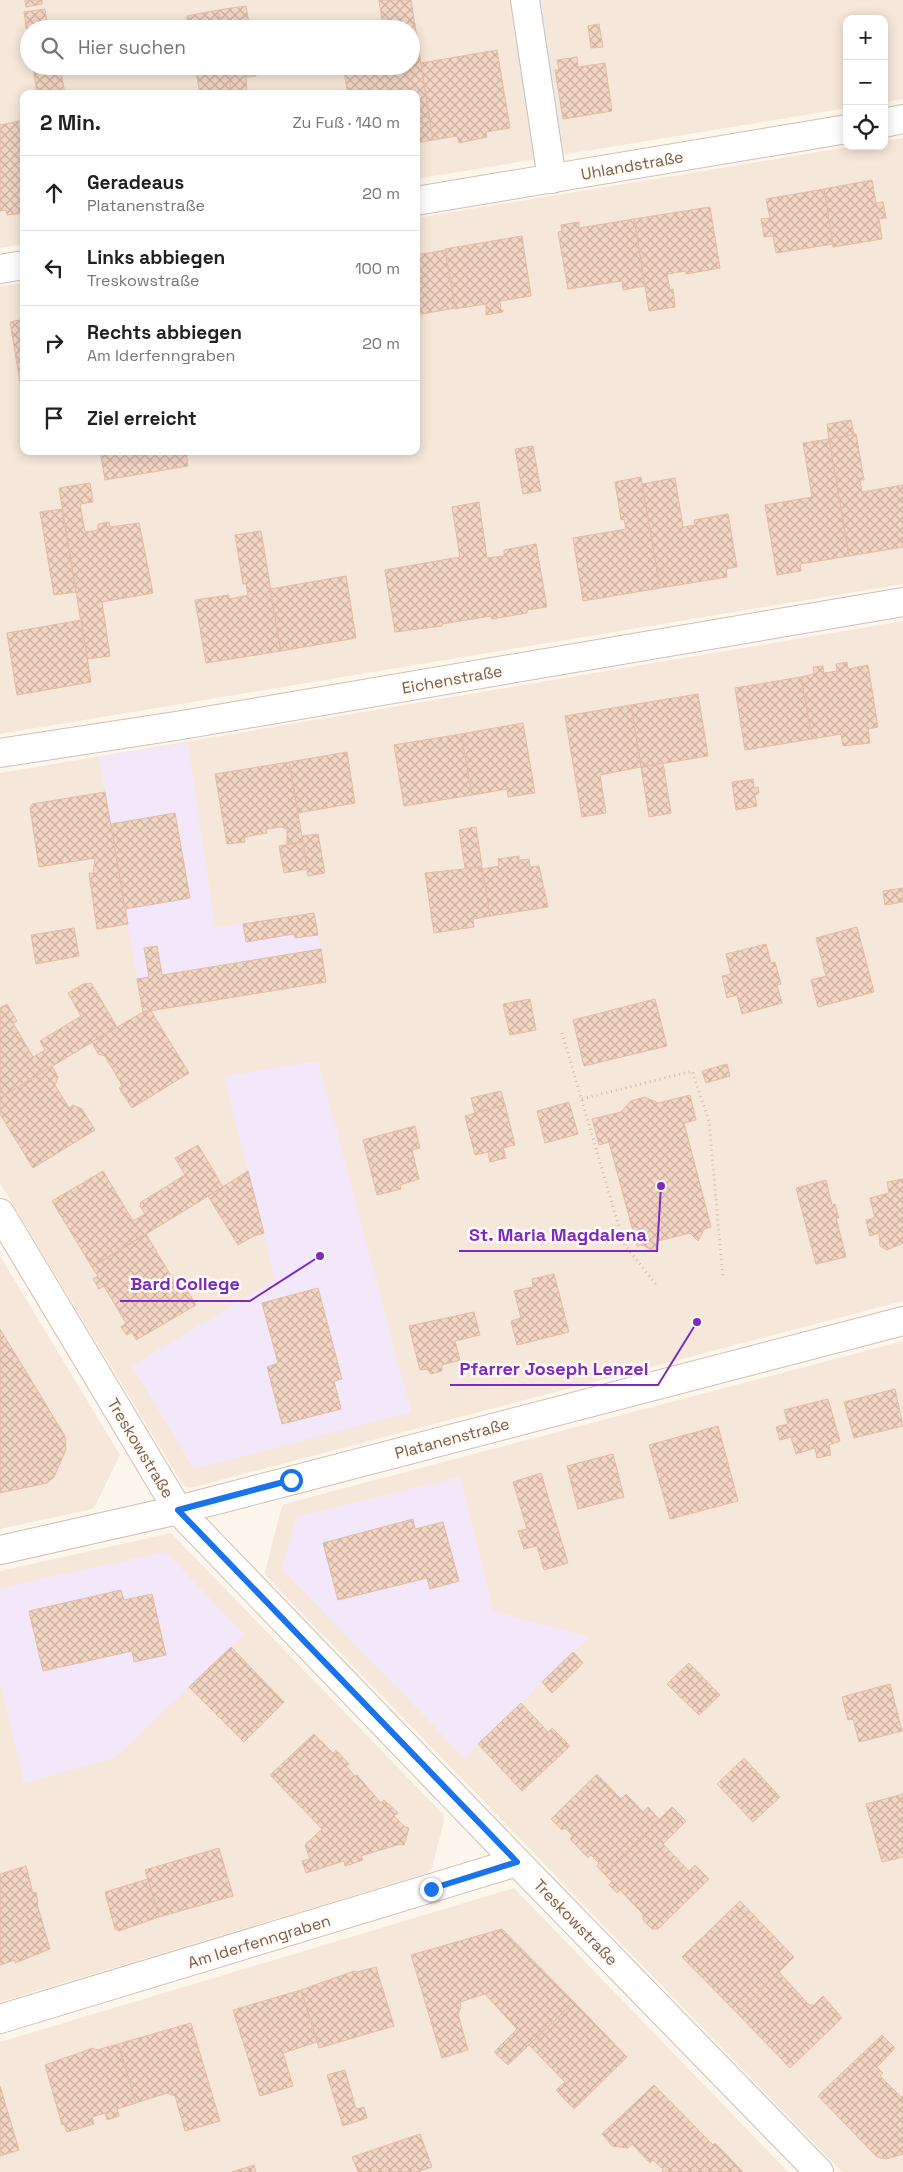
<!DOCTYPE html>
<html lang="de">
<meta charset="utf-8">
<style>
:root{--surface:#fff;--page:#f2f2f2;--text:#202124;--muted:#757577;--line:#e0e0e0}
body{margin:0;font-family:"Space Grotesk",sans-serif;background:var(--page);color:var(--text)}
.controls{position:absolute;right:15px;top:15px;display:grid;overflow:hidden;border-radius:10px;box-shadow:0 2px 12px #0003}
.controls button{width:45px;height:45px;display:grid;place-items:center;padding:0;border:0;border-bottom:1px solid var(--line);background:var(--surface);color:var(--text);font:25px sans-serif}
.stop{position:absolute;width:15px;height:15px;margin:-11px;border:4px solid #1a73e8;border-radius:50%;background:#fff}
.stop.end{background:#1a73e8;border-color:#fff;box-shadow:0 1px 5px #0008}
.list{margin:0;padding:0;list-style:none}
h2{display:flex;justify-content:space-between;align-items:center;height:65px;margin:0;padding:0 20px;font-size:21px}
h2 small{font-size:16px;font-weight:400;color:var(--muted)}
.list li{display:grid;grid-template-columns:32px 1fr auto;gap:15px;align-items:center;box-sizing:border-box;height:75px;padding:0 20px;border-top:1px solid var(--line)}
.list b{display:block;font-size:19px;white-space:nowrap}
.list p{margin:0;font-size:16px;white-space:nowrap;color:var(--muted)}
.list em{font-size:16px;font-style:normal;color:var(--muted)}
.icon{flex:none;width:28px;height:28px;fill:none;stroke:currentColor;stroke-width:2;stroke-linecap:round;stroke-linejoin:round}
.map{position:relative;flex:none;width:903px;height:2172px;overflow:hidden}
.search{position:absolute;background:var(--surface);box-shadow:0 2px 12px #0003;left:20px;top:20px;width:400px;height:55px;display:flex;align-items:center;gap:12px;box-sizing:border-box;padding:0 18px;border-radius:28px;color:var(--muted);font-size:19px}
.panel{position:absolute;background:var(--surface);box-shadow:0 2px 12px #0003;left:20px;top:90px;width:400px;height:365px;border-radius:10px}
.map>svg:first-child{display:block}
.residential{fill:#f5e8da;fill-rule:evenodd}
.industrial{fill:#efe9e4}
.education{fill:#f3e8fa}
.building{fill:url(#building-cross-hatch);stroke:#e6bba3}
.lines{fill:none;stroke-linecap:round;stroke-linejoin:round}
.minor-casing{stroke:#d1beb0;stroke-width:30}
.path{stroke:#d9b8a5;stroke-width:3;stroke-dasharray:1 4;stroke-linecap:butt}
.minor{stroke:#fff;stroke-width:28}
.route{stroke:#1a73e8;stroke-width:6}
.labels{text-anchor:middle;stroke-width:5;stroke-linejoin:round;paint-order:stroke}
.street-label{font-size:16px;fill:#7a5c4d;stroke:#fffaf3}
.leader{fill:none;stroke:#7b2cbf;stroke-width:2}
.callout-dot{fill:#7b2cbf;stroke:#fffaf3;stroke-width:2}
.callout-label{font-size:18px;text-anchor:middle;font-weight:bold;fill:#7b2cbf;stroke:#fffaf3;stroke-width:5;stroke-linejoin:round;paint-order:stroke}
</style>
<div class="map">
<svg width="903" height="2172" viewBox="0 0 903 2172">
<defs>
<pattern id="building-cross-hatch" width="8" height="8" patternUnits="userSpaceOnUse" patternTransform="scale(1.25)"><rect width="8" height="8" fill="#f3d5c3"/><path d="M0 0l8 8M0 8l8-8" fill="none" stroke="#cab0a1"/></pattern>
</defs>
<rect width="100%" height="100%" fill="#fdf6ec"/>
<g class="residential">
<path d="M0 0H903V99L884 102V19H847V108L416 179V94H24V244L0 248ZM29 29H411V66H29Z"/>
<polygon points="903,138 903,584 0,734 0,286 24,283 24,451 416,451 416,218 855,146 884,146 884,141"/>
<polygon points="903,621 903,1301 190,1488 183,1485 0,1183 0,773"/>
<polygon points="0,1256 120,1455 96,1504 92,1509 0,1529"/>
<polygon points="903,1341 903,2172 842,2172 266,1576 265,1572 281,1509 284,1504"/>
<polygon points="171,1533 443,1814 444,1821 432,1868 428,1873 0,2002 0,1571"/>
<polygon points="514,1888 788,2172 0,2172 0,2042"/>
</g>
<polygon class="industrial" points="508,0 543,0 565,137 531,143"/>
<g class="education">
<polygon points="188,743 215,928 314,913 326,982 143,1012 99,756"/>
<polygon points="318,1061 411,1412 194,1469 132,1366 275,1280 224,1076"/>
<polygon points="460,1477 493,1611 589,1637 465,1758 282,1569 296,1517"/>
<polygon points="165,1552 244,1634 115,1758 24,1783 0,1681 0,1588"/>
</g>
<g class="building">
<polygon points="25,0 42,0 42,4 26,7"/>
<polygon points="379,0 411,0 433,140 416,143 416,94 348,94 344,72 378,66 386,66 387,69 411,66 411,29 389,29 388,26 383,26"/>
<polygon points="246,6 250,29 221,29 218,10"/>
<polygon points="45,9 48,29 29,29 28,40 24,12"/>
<polygon points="218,10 221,29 189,29 187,16"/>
<polygon points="599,24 603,47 591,48 588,26"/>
<polygon points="497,50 510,128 486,132 487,137 459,143 457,136 433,140 421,63"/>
<polygon points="577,57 578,67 605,63 612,111 563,119 555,70 559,70 557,60"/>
<polygon points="33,66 60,66 65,94 37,94"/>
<polygon points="195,66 227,66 232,94 200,94"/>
<polygon points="227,66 254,66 256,76 246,77 247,94 232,94"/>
<polygon points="24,120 24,213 7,215 6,210 0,211 0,125"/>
<polygon points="872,180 876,203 883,202 886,218 879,219 882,239 833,247 824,189"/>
<polygon points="824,189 833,244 776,253 773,236 764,237 761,219 770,218 766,199"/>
<polygon points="710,207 720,268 686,274 686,271 667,274 670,290 673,289 675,307 649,311 634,219"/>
<polygon points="634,219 645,286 623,290 622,281 568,289 558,232 562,231 561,225 579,222 579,228"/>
<polygon points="522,236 531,296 500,301 501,310 503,310 503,312 486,315 486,304 455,309 445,249"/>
<polygon points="445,250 455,308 416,315 416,255"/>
<polygon points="24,319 24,381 20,382 10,322"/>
<polygon points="851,420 854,435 829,439 827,424"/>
<polygon points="856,434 864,480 860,480 862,492 903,485 903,547 849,556 829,439"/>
<polygon points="829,439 849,556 800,564 801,571 777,575 765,505 812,497 803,443"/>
<polygon points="533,446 541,491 523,494 515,449"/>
<polygon points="100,451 186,451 188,466 105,480"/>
<polygon points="641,477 660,588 583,601 573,538 626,529 624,519 621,520 615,482"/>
<polygon points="675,478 683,527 695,525 694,520 728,514 737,567 726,569 727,577 660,588 642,484"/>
<polygon points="90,483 93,502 80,504 85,532 98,530 98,524 109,522 110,527 139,523 153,593 102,602 110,656 87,659 59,488"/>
<polygon points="479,502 487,558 504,556 504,550 536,544 547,607 527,610 527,613 492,619 491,616 442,624 442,626 395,632 385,570 460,557 452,507"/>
<polygon points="62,509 76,592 54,595 40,512"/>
<polygon points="261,531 281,651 206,663 195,600 229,595 229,599 248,595 246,584 243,584 235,535"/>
<polygon points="346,576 356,638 281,651 270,589"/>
<polygon points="81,620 91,682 17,695 7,633"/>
<polygon points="847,662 848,669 868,665 878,727 868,729 870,743 843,746 841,734 812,739 801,677 814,674 813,667 823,666 824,673 837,671 836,664"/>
<polygon points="801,677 812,739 745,750 735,688"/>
<polygon points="698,694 708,756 641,767 631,705"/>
<polygon points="631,705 641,767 600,775 606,813 582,817 565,716"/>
<polygon points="523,723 535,793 508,797 507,789 472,795 461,734"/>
<polygon points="461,734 472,795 404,806 394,745"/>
<polygon points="347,752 355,803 298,813 289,762"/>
<polygon points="289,762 303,842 287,844 287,829 281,827 266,829 267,833 244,837 245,842 227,844 215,774"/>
<polygon points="663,763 671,813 649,817 641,767"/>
<polygon points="753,779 754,788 758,787 759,793 755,795 757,806 736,810 732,782"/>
<polygon points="105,792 128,924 97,929 89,873 93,873 95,858 39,867 30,808 32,804"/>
<polygon points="175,813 190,898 125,909 111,824"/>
<polygon points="476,827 482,866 465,868 459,830"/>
<polygon points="318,834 325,873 308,876 302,836"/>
<polygon points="303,842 307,869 284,873 279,846"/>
<polygon points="519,856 519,860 529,859 530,867 539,866 548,907 490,916 482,869 499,866 498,859"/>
<polygon points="482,867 490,916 473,919 474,927 434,933 425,873"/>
<polygon points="903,888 903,902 885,905 883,891"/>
<polygon points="314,913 318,935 295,938 294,934 246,942 243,924"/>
<polygon points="857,927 874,992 818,1007 811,980 826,976 816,938"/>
<polygon points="74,928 79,956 36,964 31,935"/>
<polygon points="766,944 771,963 775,962 781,984 777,985 782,1003 742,1014 737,995 727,998 722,976 731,974 726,954"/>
<polygon points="157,946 162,975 321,949 326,982 143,1012 137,979 149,977 144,948"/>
<polygon points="91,983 117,1027 0,1098 0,1008 7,1004 17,1021 13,1023 33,1057 45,1050 40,1041 81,1016 68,993 83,984"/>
<polygon points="530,999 536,1030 510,1035 503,1004"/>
<polygon points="655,999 667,1046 584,1066 573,1020"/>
<polygon points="151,1011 189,1073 132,1108 119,1088 122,1085 105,1056 98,1054 92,1042 143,1012"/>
<polygon points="727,1064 730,1076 706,1083 702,1071"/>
<polygon points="52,1066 58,1077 55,1085 69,1108 73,1105 82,1109 95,1130 33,1168 0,1114 0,1098"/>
<polygon points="501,1091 505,1105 475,1113 471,1098"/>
<polygon points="690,1095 696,1120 684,1123 711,1227 704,1229 698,1241 690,1233 658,1241 654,1252 643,1245 637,1246 609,1142 599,1145 592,1119 621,1112 631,1101 645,1097 658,1103"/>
<polygon points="569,1102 578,1134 545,1143 537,1111"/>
<polygon points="505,1105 515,1145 503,1148 506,1158 490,1162 488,1152 475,1155 465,1116"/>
<polygon points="415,1126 420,1148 412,1150 419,1179 400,1185 401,1189 377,1195 363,1140"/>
<polygon points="198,1145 223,1187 92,1267 52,1201 103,1171 133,1221 145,1214 140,1206 141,1202 185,1175 175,1158"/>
<polygon points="248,1171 264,1233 254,1236 238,1245 208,1196"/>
<polygon points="903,1179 903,1243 887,1250 880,1246 879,1233 870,1236 866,1220 875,1218 870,1198 889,1193 887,1182"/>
<polygon points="826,1180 832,1205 835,1204 839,1218 836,1218 846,1257 816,1264 796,1188"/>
<polygon points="146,1234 180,1291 186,1288 196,1305 136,1340 132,1332 127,1335 121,1327 126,1323 104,1286 99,1289 93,1279 98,1276 92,1267"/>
<polygon points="554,1274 569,1332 517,1345 511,1321 521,1318 514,1291 533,1287 532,1279"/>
<polygon points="318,1288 342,1379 334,1381 341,1409 282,1424 267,1367 278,1363 262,1303"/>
<polygon points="474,1312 480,1335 455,1341 460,1360 442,1365 442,1371 431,1374 427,1369 420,1370 409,1326"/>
<polygon points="0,1329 65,1436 66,1449 54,1477 47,1483 0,1493"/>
<polygon points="895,1389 903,1426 854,1438 844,1402"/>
<polygon points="828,1399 840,1441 829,1445 831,1455 817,1458 815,1448 796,1454 791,1437 780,1440 776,1427 788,1424 784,1410"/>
<polygon points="718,1426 738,1501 670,1519 649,1445"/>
<polygon points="613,1454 624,1497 578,1509 567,1466"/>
<polygon points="541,1473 568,1563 544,1570 537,1546 524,1549 518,1531 527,1529 513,1482"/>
<polygon points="413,1519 415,1529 443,1522 459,1581 430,1589 427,1578 338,1600 323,1543"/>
<polygon points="121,1590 124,1600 152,1594 166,1655 134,1662 132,1651 43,1671 29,1611"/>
<polygon points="231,1647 284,1702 244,1742 189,1687"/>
<polygon points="573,1652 583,1663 552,1693 542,1682"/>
<polygon points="689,1663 720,1695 699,1715 667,1684"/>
<polygon points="890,1684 902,1731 859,1742 853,1719 848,1720 842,1697"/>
<polygon points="521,1703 548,1732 552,1728 570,1746 522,1791 478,1744"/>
<polygon points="314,1734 333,1753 336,1750 349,1764 346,1766 355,1776 357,1775 381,1803 384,1800 398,1813 394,1816 405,1827 409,1828 404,1845 400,1844 361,1856 363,1860 345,1866 344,1861 306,1873 302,1861 310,1859 305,1845 322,1829 270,1775"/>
<polygon points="744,1758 780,1797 753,1822 717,1784"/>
<polygon points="597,1774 621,1799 626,1794 643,1812 648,1807 660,1820 604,1874 597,1866 599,1863 591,1855 588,1858 570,1839 573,1836 565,1828 562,1830 551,1819"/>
<polygon points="903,1794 903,1857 882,1862 866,1804"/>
<polygon points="672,1807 686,1821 663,1844 689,1871 695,1865 709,1879 658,1929 652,1929 643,1920 643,1914 620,1890 617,1893 609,1885 612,1882 604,1874"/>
<polygon points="219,1848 233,1896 159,1917 145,1870"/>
<polygon points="26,1866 33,1893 36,1892 38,1903 37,1904 50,1949 15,1963 15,1960 0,1965 0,1874"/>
<polygon points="148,1879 159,1917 119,1931 115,1929 105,1892"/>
<polygon points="740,1901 794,1957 737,2013 682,1957"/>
<polygon points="502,1929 574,2002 508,2065 494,2052 517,2029 485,1994 460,2002 461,2007 458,2014 468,2050 442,2058 411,1955"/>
<polygon points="376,1967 394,2026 319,2048 301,1990 354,1971 357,1972"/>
<polygon points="779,1972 809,2005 814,2005 823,1996 842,2018 790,2068 737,2013"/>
<polygon points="301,1990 317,2042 283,2053 293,2086 260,2096 233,2010"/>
<polygon points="574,2002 627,2057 574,2109 556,2090 565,2082 529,2045"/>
<polygon points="191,2023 220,2121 185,2131 175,2096 167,2093 136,2103 118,2044"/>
<polygon points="882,2035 895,2048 877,2067 883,2073 880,2076 901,2097 903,2096 903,2154 886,2159 877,2157 818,2096"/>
<polygon points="118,2044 136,2103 117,2109 119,2116 107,2120 105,2113 92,2117 94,2124 67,2132 64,2124 62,2125 45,2065 93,2048 97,2050"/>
<polygon points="345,2070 356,2109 364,2107 367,2118 343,2126 327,2075"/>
<polygon points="654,2085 713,2145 715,2143 743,2172 662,2172 663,2169 653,2160 650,2163 632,2144 628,2148 612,2146 602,2134"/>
<polygon points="0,2086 19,2150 0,2156"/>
<polygon points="420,2134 432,2167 417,2172 358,2172 352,2157"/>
<polygon points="254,2165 256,2172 232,2172"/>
</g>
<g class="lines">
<defs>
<g id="minor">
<polyline points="525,0 552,179"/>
<polyline points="884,123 903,119"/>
<polyline points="416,201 847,129"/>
<polyline points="0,269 24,265"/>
<polyline points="0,753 182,725 903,602"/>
<polyline points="0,1213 178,1510 517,1862 819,2172"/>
<polyline points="0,1550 178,1510 903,1321"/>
<polyline points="0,2019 517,1862"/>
</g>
</defs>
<use href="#minor" class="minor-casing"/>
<g class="path">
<polyline points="562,1033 624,1244 657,1286"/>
<polyline points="582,1099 692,1071 709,1121 723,1278"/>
</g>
<use href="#minor" class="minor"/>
</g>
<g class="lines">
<polyline class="route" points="291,1480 178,1510 517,1862 431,1889"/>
</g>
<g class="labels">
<g class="street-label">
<text transform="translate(632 165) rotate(-10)" y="6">Uhlandstraße</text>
<text transform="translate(452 679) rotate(-10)" y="6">Eichenstraße</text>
<text transform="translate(452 1438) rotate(-15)" y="6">Platanenstraße</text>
<text transform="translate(141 1448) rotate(59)" y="6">Treskowstraße</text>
<text transform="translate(576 1922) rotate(46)" y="6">Treskowstraße</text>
<text transform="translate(259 1941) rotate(-17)" y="6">Am Iderfenngraben</text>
</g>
</g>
<path class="leader" d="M661 1186L657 1251H459M320 1256L250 1301H120M697 1322L658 1385H450"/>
<g class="callout-dot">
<circle cx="661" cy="1186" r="5"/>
<circle cx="320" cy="1256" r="5"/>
<circle cx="697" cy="1322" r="5"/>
</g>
<g class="callout-label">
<text x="558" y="1241">St. Maria Magdalena</text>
<text x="185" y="1290">Bard College</text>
<text x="554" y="1375">Pfarrer Joseph Lenzel</text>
</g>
</svg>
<div class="controls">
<button>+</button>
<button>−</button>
<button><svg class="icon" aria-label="locate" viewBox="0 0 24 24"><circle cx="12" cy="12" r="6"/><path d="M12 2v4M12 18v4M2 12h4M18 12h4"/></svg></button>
</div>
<div class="stop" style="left:291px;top:1480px"></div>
<div class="stop end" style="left:431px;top:1889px"></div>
<div class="search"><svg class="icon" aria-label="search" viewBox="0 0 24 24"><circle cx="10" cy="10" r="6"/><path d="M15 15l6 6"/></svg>Hier suchen</div>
<section class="panel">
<h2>2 Min.<small>Zu Fuß · 140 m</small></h2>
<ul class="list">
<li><svg class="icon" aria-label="ahead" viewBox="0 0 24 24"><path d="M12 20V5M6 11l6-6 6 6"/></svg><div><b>Geradeaus</b><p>Platanenstraße</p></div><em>20 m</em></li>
<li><svg class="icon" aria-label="left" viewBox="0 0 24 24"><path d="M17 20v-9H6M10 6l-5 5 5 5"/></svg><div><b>Links abbiegen</b><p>Treskowstraße</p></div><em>100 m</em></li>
<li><svg class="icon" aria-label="right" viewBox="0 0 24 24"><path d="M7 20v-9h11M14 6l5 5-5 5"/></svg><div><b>Rechts abbiegen</b><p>Am Iderfenngraben</p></div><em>20 m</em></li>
<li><svg class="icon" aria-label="arrive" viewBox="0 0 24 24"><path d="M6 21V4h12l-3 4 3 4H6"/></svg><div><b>Ziel erreicht</b></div></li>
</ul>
</section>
</div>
